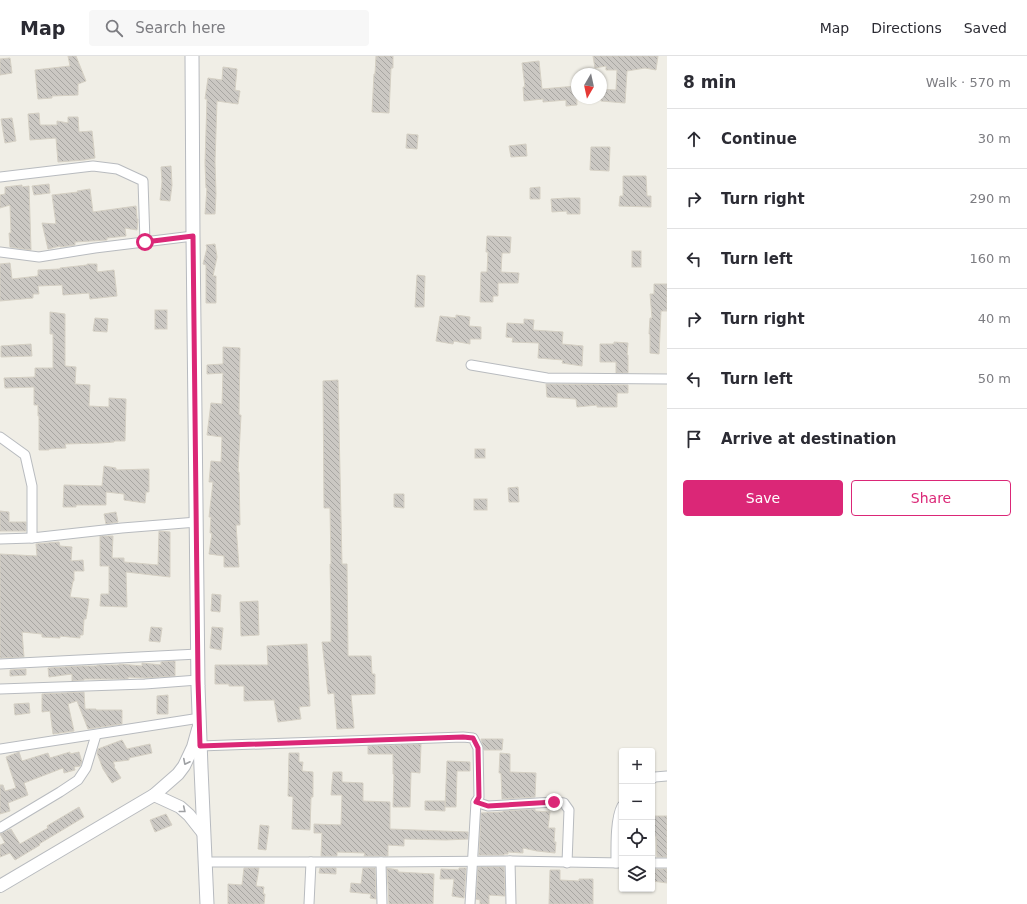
<!DOCTYPE html>
<meta charset="utf-8">
<style>
:root{--surface:#fff;--page:#f7f7f7;--text:#2b2b33;--muted:#7c7c81;--line:#e1e1e2;--accent:#db2777}
body{margin:0;font-family:"DejaVu Sans",sans-serif;background:var(--page);color:var(--text)}
.controls{position:absolute;right:12px;bottom:12px;display:grid;overflow:hidden;border-radius:4px;box-shadow:0 1px 3px #0004}
.controls button{width:36px;height:36px;display:grid;place-items:center;padding:0;border:0;border-bottom:1px solid var(--line);background:var(--surface);color:var(--text);font:20px sans-serif}
.compass{position:absolute;left:571px;top:12px;width:36px;height:36px;border-radius:50%;background:var(--surface);box-shadow:0 1px 3px #0004;rotate:189deg}
.stop{position:absolute;width:12px;height:12px;margin:-9px;border:3px solid #db2777;border-radius:50%;background:#fff}
.stop.end{background:#db2777;border-color:#fff;box-shadow:0 1px 4px #0008}
.list{margin:0;padding:0;list-style:none}
h2{display:flex;justify-content:space-between;align-items:center;height:52px;margin:0;padding:0 16px;font-size:17px}
h2 small{font-size:13px;font-weight:400;color:var(--muted)}
.list li{display:grid;grid-template-columns:26px 1fr auto;gap:12px;align-items:center;box-sizing:border-box;height:60px;padding:0 16px;border-top:1px solid var(--line)}
.list b{display:block;font-size:15px;white-space:nowrap}
.list em{font-size:13px;font-style:normal;color:var(--muted)}
.actions{display:flex;gap:8px;padding:12px 16px}
.actions a{flex:1;padding:9px 0;border:1px solid var(--accent);border-radius:4px;text-align:center;font-size:14px;color:var(--accent)}
.actions .main{background:var(--accent);color:#fff}
.icon{flex:none;width:22px;height:22px;fill:none;stroke:currentColor;stroke-width:2;stroke-linecap:round;stroke-linejoin:round}
.map{position:relative;flex:none;width:667px;height:848px;overflow:hidden}
header{display:flex;align-items:center;gap:24px;box-sizing:border-box;height:56px;padding:0 20px;background:var(--surface);border-bottom:1px solid var(--line)}
header strong{font-size:19px}
nav{display:flex;gap:22px;margin-inline-start:auto;font-size:14px}
.search{width:280px;height:36px;background:var(--page);display:flex;align-items:center;gap:10px;box-sizing:border-box;padding:0 14px;border-radius:4px;color:var(--muted);font-size:15px}
main{display:flex}
aside{flex:1;background:var(--surface)}
.map>svg:first-child{display:block}
.building{fill:url(#building-back-hatch);stroke:#d5d0c4}
.lines{fill:none;stroke-linecap:round;stroke-linejoin:round}
.minor-casing{stroke:#b8bbbf;stroke-width:11}
.tertiary-casing{stroke:#b8bbbf;stroke-width:14}
.secondary-casing{stroke:#b7babf;stroke-width:15}
.minor{stroke:#fff;stroke-width:9}
.tertiary{stroke:#fff;stroke-width:12}
.secondary{stroke:#fff;stroke-width:13}
.oneway{stroke:#9ea0a3}
.route{stroke:#db2777;stroke-width:5}
</style>
<header>
<strong>Map</strong>
<div class="search"><svg class="icon" aria-label="search" viewBox="0 0 24 24"><circle cx="10" cy="10" r="6"/><path d="M15 15l6 6"/></svg>Search here</div>
<nav><a>Map</a><a>Directions</a><a>Saved</a></nav>
</header>
<main>
<div class="map">
<svg width="667" height="848" viewBox="0 0 667 848">
<defs>
<pattern id="building-back-hatch" width="6" height="6" patternUnits="userSpaceOnUse"><rect width="6" height="6" fill="#cbc8c3"/><path d="M-1 5l2 2M0 0l6 6M5-1l2 2" fill="none" stroke="#a8a6a2"/></pattern>
</defs>
<rect width="100%" height="100%" fill="#f0eee6"/>
<g class="building">
<polygon points="68,0 76,0 86,25 78,28 78,39 52,40 52,42 38,43 35,14 70,10"/>
<polygon points="376,0 393,0 393,12 391,12 389,57 372,56 374,18 375,18"/>
<polygon points="593,0 658,0 656,14 645,12 627,15 625,47 601,45 601,33 616,34 617,14 606,14 606,10 595,12"/>
<polygon points="10,2 12,17 0,19 0,3"/>
<polygon points="539,5 542,33 576,30 577,49 566,50 566,44 543,46 543,43 524,45 523,31 525,31 522,7"/>
<polygon points="223,11 237,13 235,34 240,35 238,48 217,45 215,106 216,138 215,158 205,158 207,132 206,132 205,107 207,43 205,43 208,22 222,24"/>
<polygon points="39,57 40,69 57,69 57,65 68,67 68,61 78,61 79,76 92,75 95,102 84,104 58,106 56,82 30,84 28,58"/>
<polygon points="12,62 16,85 5,87 1,63"/>
<polygon points="407,78 418,79 417,93 406,92"/>
<polygon points="526,88 527,100 511,101 509,90"/>
<polygon points="591,91 610,91 609,115 590,114"/>
<polygon points="171,110 172,129 170,145 160,144 162,126 161,111"/>
<polygon points="623,120 646,120 647,140 651,140 651,151 619,150 620,140 623,140"/>
<polygon points="49,128 50,137 34,139 32,130"/>
<polygon points="22,129 22,131 29,130 31,194 10,191 9,177 11,177 10,149 0,152 0,139 5,138 5,131"/>
<polygon points="540,131 540,143 530,143 530,132"/>
<polygon points="90,133 93,156 136,150 137,163 138,163 137,174 125,172 126,180 107,182 107,184 75,186 75,189 60,191 60,190 48,193 42,167 56,168 52,139 78,136 77,135"/>
<polygon points="567,142 580,142 580,158 567,158 567,155 552,156 551,143"/>
<polygon points="487,180 511,181 510,197 502,197 501,216 519,217 518,227 498,227 498,240 493,240 493,246 480,246 481,216 487,216 488,196 486,196"/>
<polygon points="215,188 217,201 213,220 216,220 216,247 206,247 206,209 203,208 207,192 206,189"/>
<rect x="632" y="195" width="9" height="16"/>
<polygon points="10,207 12,223 38,220 38,214 60,213 60,212 87,209 87,208 97,208 97,216 114,214 117,240 90,243 89,237 63,239 62,229 38,230 39,238 33,238 33,242 0,245 0,208"/>
<polygon points="417,219 425,220 424,251 415,251"/>
<polygon points="654,228 667,228 667,255 661,255 659,298 650,297 650,278 649,278 650,262 652,262 650,238 654,238"/>
<rect x="155" y="254" width="12" height="19"/>
<polygon points="50,256 65,258 65,310 76,311 75,328 90,329 89,350 109,351 109,342 126,343 125,385 114,385 114,386 100,387 65,388 66,392 49,393 49,394 39,394 39,360 38,360 38,349 34,349 34,331 5,332 4,322 35,321 35,312 53,312 53,278 50,278"/>
<polygon points="456,259 470,261 469,270 481,271 481,283 470,283 470,288 454,285 453,288 436,285 440,260 456,262"/>
<polygon points="95,262 108,263 107,276 93,275"/>
<polygon points="524,263 534,264 533,274 563,276 562,288 583,290 582,310 562,307 563,304 538,302 539,287 512,286 513,282 506,281 507,267 524,268"/>
<polygon points="614,286 628,287 627,299 628,299 628,317 616,317 616,306 600,306 600,288 614,288"/>
<polygon points="31,288 32,300 1,301 1,290"/>
<polygon points="223,291 240,292 239,359 241,359 238,416 239,416 240,469 236,469 239,511 224,511 224,500 209,498 212,477 210,477 211,461 209,461 213,426 209,426 211,405 221,406 222,381 207,379 211,347 222,348 223,317 207,318 207,309 223,308"/>
<polygon points="338,324 342,508 347,508 348,600 371,600 372,618 375,618 375,638 351,639 354,672 337,673 334,637 328,638 322,586 331,586 331,556 330,508 331,508 330,452 324,452 323,325"/>
<polygon points="546,328 628,329 628,337 617,337 617,351 597,351 597,349 577,351 576,343 547,341"/>
<rect x="475" y="393" width="10" height="9"/>
<polygon points="104,410 116,412 116,414 149,413 149,436 146,436 145,447 124,444 124,438 106,436 106,449 76,449 76,451 63,451 64,429 102,430"/>
<polygon points="518,431 519,446 509,446 508,432"/>
<polygon points="394,438 404,438 404,452 394,451"/>
<rect x="474" y="443" width="13" height="11"/>
<polygon points="0,455 9,456 9,466 26,466 26,475 0,475"/>
<polygon points="116,456 118,466 106,468 104,458"/>
<polygon points="159,475 170,476 170,521 126,516 127,551 100,550 101,538 109,538 109,510 100,510 100,480 113,480 112,502 124,502 124,506 158,509"/>
<polygon points="59,486 60,490 72,491 71,505 83,504 84,515 74,515 74,525 73,525 70,541 89,543 86,563 84,563 83,579 80,579 80,582 60,580 60,582 42,581 42,578 22,576 24,601 0,602 0,498 37,500 36,488"/>
<polygon points="212,538 221,539 220,556 211,555"/>
<polygon points="258,545 259,579 241,580 240,546"/>
<polygon points="151,571 162,572 160,586 149,585"/>
<polygon points="212,571 223,572 221,594 210,592"/>
<polygon points="307,588 310,650 299,651 301,663 278,666 274,644 244,645 244,630 229,630 229,628 215,628 215,609 268,609 267,590"/>
<polygon points="175,605 175,620 145,622 128,621 128,623 84,623 84,624 72,625 72,618 49,621 48,612 81,610 97,610 97,609 119,609 119,608 142,610 142,607 161,609 161,606"/>
<polygon points="26,613 26,619 10,620 10,614"/>
<polygon points="84,636 85,653 96,653 96,654 122,654 122,668 88,673 77,645 68,648 74,675 53,678 50,655 42,656 42,638"/>
<polygon points="168,639 168,658 157,658 157,640"/>
<polygon points="29,647 30,657 15,659 14,648"/>
<polygon points="481,683 503,683 502,694 484,694"/>
<polygon points="122,684 127,693 150,688 152,697 129,702 129,704 113,706 115,710 114,711 121,722 112,727 103,713 97,697 98,693"/>
<polygon points="421,688 420,717 411,716 410,751 393,751 394,718 393,718 393,698 368,698 368,690"/>
<polygon points="19,696 22,705 48,697 50,702 70,696 70,698 79,696 82,706 80,710 74,711 75,714 64,717 63,712 24,727 28,739 8,747 10,755 0,758 0,729 3,729 5,735 16,732 6,701"/>
<polygon points="289,697 299,697 299,706 303,706 302,715 313,716 313,741 311,741 310,774 292,773 293,741 288,740"/>
<polygon points="500,697 510,698 510,716 536,717 535,741 502,743 501,717 499,717"/>
<polygon points="447,705 470,706 470,715 457,715 456,751 445,751"/>
<polygon points="333,716 342,716 342,726 363,727 363,745 390,746 390,773 468,776 468,783 446,784 404,783 404,790 388,789 388,800 364,800 365,797 337,796 337,800 321,800 322,777 314,777 314,768 341,769 342,739 331,739"/>
<polygon points="425,745 445,745 445,755 425,754"/>
<polygon points="79,751 84,761 39,788 40,789 15,804 10,797 0,801 0,789 5,787 0,778 11,773 20,788 48,772 47,770"/>
<polygon points="535,753 535,755 550,756 548,772 555,772 554,786 556,786 555,797 537,795 523,792 523,797 508,796 508,798 504,798 504,799 479,799 481,757 503,756 503,755"/>
<polygon points="166,758 172,769 155,776 150,764"/>
<polygon points="652,760 667,760 667,801 657,801 656,780 652,780"/>
<polygon points="260,769 269,770 266,794 258,793"/>
<polygon points="478,811 504,811 505,840 489,839 489,848 480,848 480,844 476,843"/>
<polygon points="244,812 259,812 256,830 264,831 263,838 265,838 264,848 228,848 228,828 242,829"/>
<polygon points="320,812 336,812 336,818 319,817"/>
<polygon points="363,812 375,812 376,843 370,842 371,838 350,836 351,827 361,828"/>
<polygon points="387,812 398,814 398,816 434,818 433,848 389,848"/>
<polygon points="459,812 466,812 464,842 452,840 454,823 440,823 441,813 459,814"/>
<polygon points="652,813 667,813 667,827 652,825"/>
<polygon points="550,814 560,814 560,824 579,825 579,823 593,823 593,848 549,848"/>
</g>
<g class="lines">
<defs>
<g id="minor">
<polyline points="0,121 93,110 117,113 143,125 145,186"/>
<polyline points="0,196 39,201 95,192 193,180"/>
<polyline points="471,309 547,322 667,323"/>
<polyline points="0,381 25,399 32,430 32,482 122,472 197,466"/>
<polyline points="0,483 32,482"/>
<polyline points="0,608 198,598"/>
<polyline points="0,633 145,628 198,624"/>
<polyline points="200,690 463,681 473,682 478,692 479,741 476,746 470,848"/>
<polyline points="0,693 200,662"/>
<polyline points="652,723 655,721 667,720"/>
<polyline points="476,746 488,750 554,746 564,747 569,754 567,807"/>
<polyline points="0,772 60,736 78,724 86,712 96,679"/>
<polyline points="510,805 511,848"/>
<polyline points="205,806 381,806 510,805 622,807"/>
<polyline points="381,806 382,848"/>
<path d="M616 807C616 792 615 763 622 750"/>
<polyline points="652,807 667,807"/>
<polyline points="309,848 311,806"/>
</g>
<g id="tertiary">
<polyline points="154,739 180,751 189,759 204,778"/>
<polyline points="0,830 154,739 178,718 184,710 193,691 198,673"/>
</g>
<polyline id="secondary" points="192,0 193,180 198,630 201,712 207,848"/>
</defs>
<use href="#minor" class="minor-casing"/>
<use href="#tertiary" class="tertiary-casing"/>
<use href="#secondary" class="secondary-casing"/>
<use href="#minor" class="minor"/>
<use href="#tertiary" class="tertiary"/>
<use href="#secondary" class="secondary"/>
</g>
<defs><path id="oneway-chevron" d="M-2-3.5L2.5 0L-2 3.5" fill="none" stroke-width="1.6" stroke-linecap="round" stroke-linejoin="round"/></defs>
<g class="oneway">
<use href="#oneway-chevron" transform="translate(186 706) rotate(117)"/>
<use href="#oneway-chevron" transform="translate(183 754) rotate(39)"/>
</g>
<g class="lines">
<polyline class="route" points="145,186 193,180 198,624 200,690 463,681 473,682 478,692 479,741 476,746 488,750 554,746"/>
</g>
</svg>
<div class="controls">
<button>+</button>
<button>−</button>
<button><svg class="icon" aria-label="locate" viewBox="0 0 24 24"><circle cx="12" cy="12" r="6"/><path d="M12 2v4M12 18v4M2 12h4M18 12h4"/></svg></button>
<button><svg class="icon" aria-label="layers" viewBox="0 0 24 24"><path d="M12 4l9 5-9 5-9-5zM3 14l9 5 9-5"/></svg></button>
</div>
<svg class="compass" viewBox="-18 -18 36 36"><path d="M0-13l5 13h-10z" fill="#e53935"/><path d="M0 13l5-13h-10z" fill="#7c7c81"/></svg>
<div class="stop" style="left:145px;top:186px"></div>
<div class="stop end" style="left:554px;top:746px"></div>
</div>
<aside>
<h2>8 min<small>Walk · 570 m</small></h2>
<ul class="list">
<li><svg class="icon" aria-label="ahead" viewBox="0 0 24 24"><path d="M12 20V5M6 11l6-6 6 6"/></svg><div><b>Continue</b></div><em>30 m</em></li>
<li><svg class="icon" aria-label="right" viewBox="0 0 24 24"><path d="M7 20v-9h11M14 6l5 5-5 5"/></svg><div><b>Turn right</b></div><em>290 m</em></li>
<li><svg class="icon" aria-label="left" viewBox="0 0 24 24"><path d="M17 20v-9H6M10 6l-5 5 5 5"/></svg><div><b>Turn left</b></div><em>160 m</em></li>
<li><svg class="icon" aria-label="right" viewBox="0 0 24 24"><path d="M7 20v-9h11M14 6l5 5-5 5"/></svg><div><b>Turn right</b></div><em>40 m</em></li>
<li><svg class="icon" aria-label="left" viewBox="0 0 24 24"><path d="M17 20v-9H6M10 6l-5 5 5 5"/></svg><div><b>Turn left</b></div><em>50 m</em></li>
<li><svg class="icon" aria-label="arrive" viewBox="0 0 24 24"><path d="M6 21V4h12l-3 4 3 4H6"/></svg><div><b>Arrive at destination</b></div></li>
</ul>
<div class="actions"><a class="main">Save</a><a>Share</a></div>
</aside>
</main>
